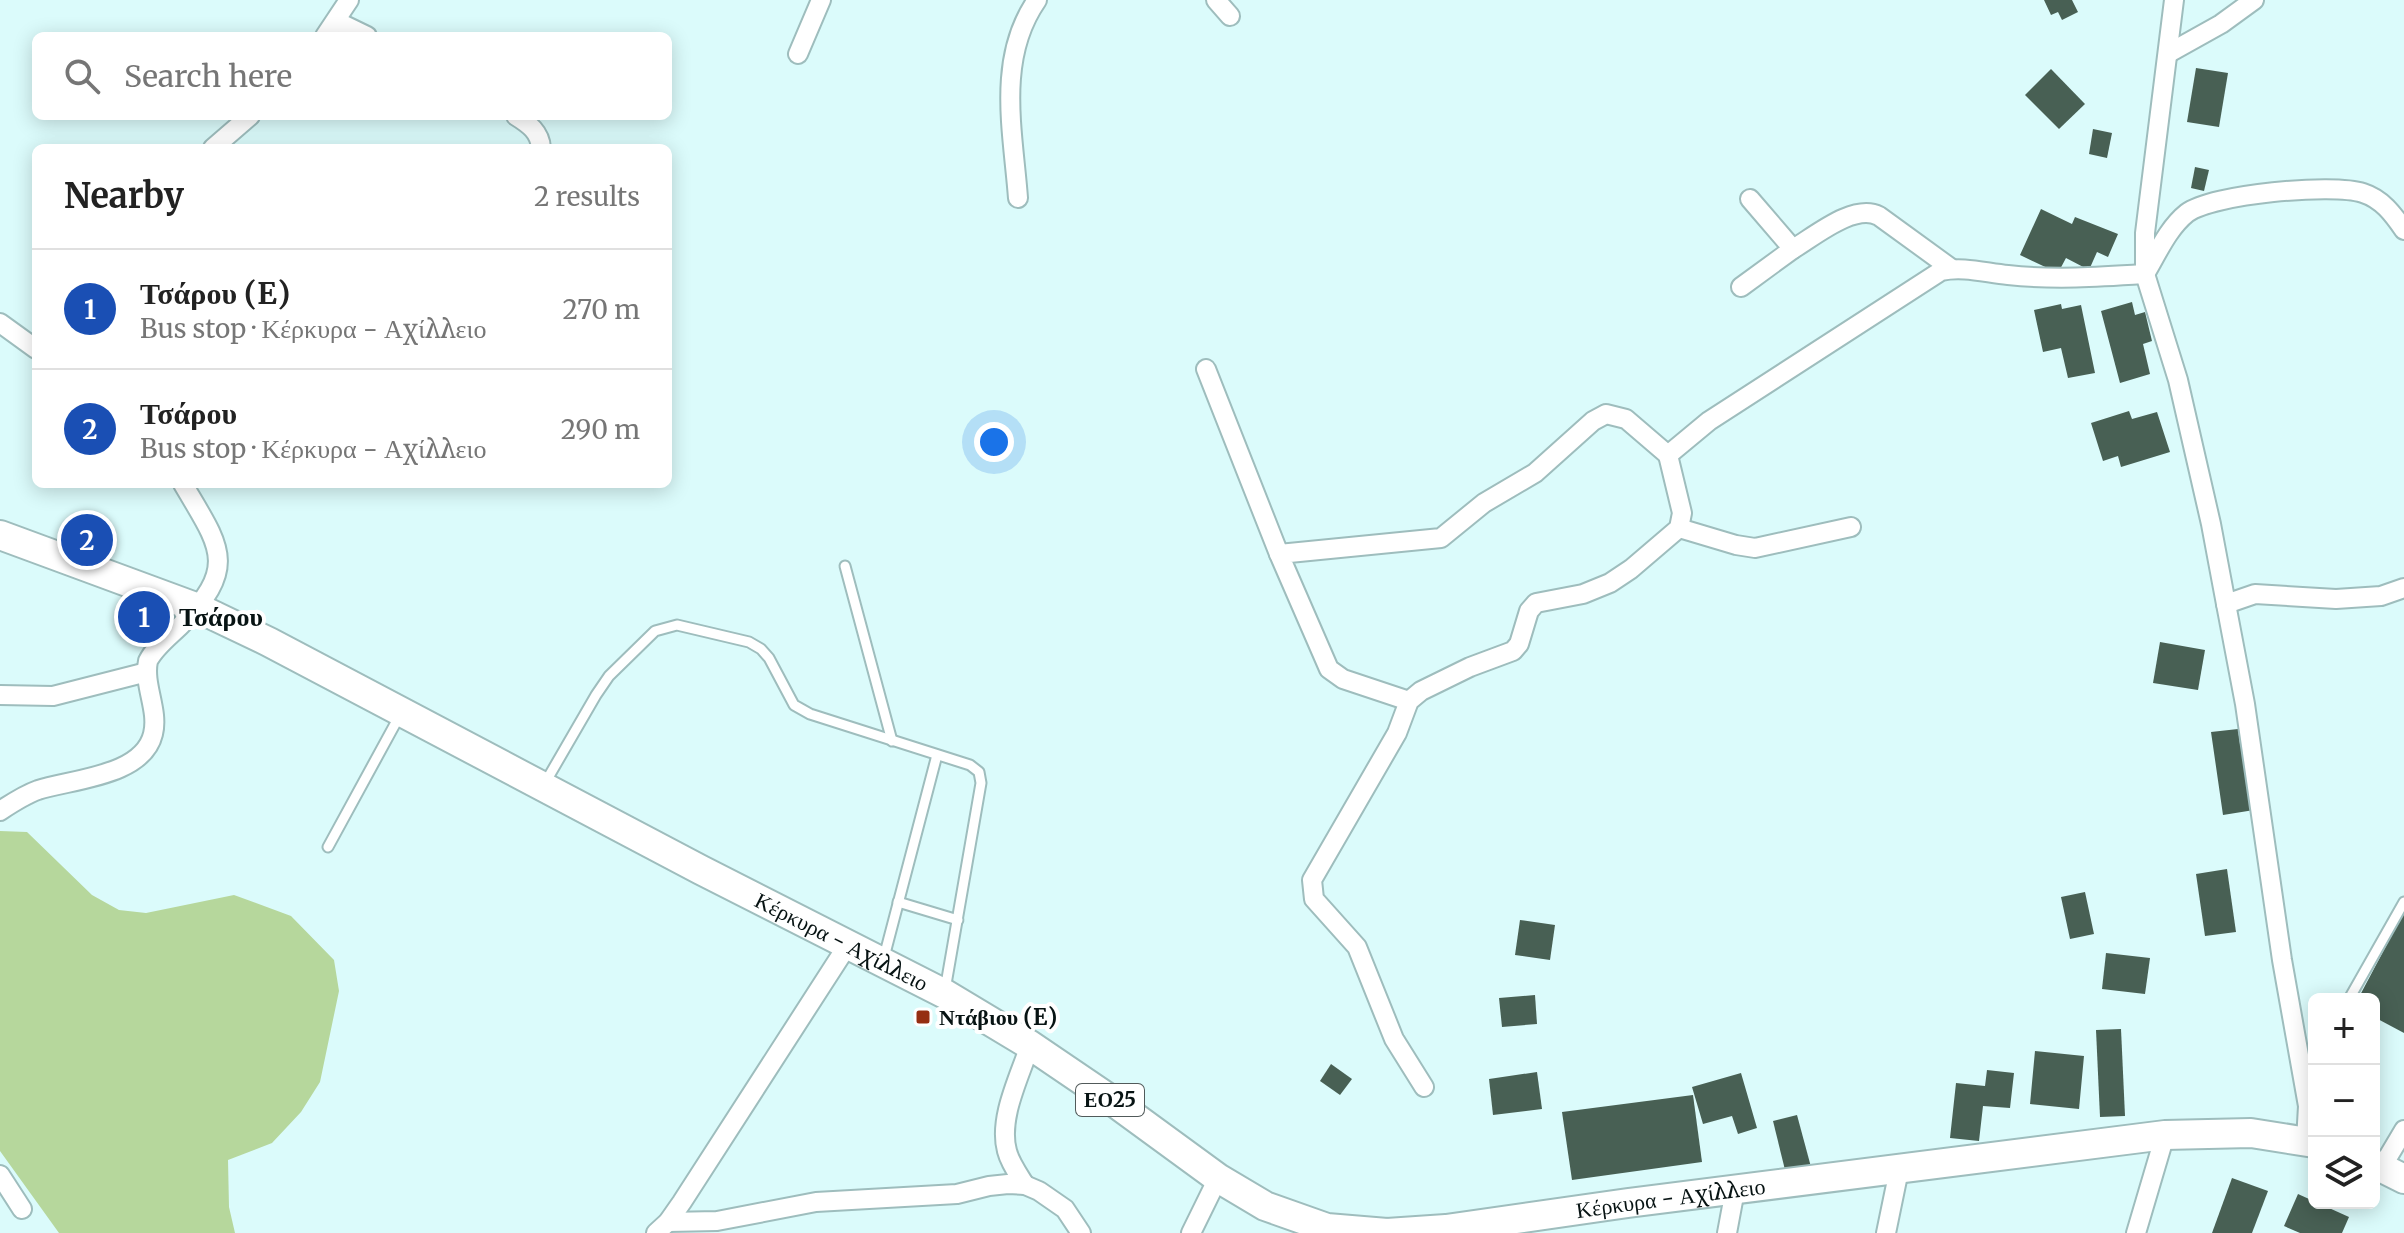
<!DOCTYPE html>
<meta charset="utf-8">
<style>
:root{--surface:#fff;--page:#f2f2f2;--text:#222;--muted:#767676;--line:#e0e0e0;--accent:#0b8043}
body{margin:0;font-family:Merriweather,serif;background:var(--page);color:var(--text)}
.controls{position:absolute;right:24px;bottom:24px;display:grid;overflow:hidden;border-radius:12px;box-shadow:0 4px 20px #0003}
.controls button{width:72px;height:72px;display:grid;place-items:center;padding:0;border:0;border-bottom:2px solid var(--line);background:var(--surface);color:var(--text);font:40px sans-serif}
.you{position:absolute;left:994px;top:442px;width:28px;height:28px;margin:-20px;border:6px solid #fff;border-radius:50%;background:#1a73e8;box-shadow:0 0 0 12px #1a73e833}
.badge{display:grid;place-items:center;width:52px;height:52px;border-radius:50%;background:var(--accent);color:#fff;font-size:26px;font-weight:700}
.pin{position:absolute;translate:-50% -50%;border:4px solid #fff;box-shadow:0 2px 8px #0006}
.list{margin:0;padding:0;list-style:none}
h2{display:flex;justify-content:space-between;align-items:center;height:104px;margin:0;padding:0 32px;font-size:34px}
h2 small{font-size:26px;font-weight:400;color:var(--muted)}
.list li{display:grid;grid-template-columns:52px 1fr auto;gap:24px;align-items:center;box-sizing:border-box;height:120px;padding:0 32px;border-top:2px solid var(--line)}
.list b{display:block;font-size:30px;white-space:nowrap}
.list p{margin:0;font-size:26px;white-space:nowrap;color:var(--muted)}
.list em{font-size:26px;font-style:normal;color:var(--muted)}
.icon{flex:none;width:44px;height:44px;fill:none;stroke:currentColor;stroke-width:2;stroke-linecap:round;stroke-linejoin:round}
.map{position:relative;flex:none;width:2404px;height:1233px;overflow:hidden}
.search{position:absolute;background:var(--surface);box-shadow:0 4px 20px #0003;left:32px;top:32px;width:640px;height:88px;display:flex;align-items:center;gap:20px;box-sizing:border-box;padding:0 28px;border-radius:12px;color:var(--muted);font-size:30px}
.panel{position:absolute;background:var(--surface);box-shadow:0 4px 20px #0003;left:32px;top:144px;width:640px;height:344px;border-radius:12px}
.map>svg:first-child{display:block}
.green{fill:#b6d79c}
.building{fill:#486054}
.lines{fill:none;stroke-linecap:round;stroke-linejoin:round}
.service-casing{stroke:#9ebdbd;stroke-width:13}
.minor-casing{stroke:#9ebdbd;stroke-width:22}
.primary-casing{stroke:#9ebdbd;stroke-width:32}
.service{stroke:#fff;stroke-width:9}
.minor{stroke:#fff;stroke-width:18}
.primary{stroke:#fff;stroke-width:28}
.poi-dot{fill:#952e12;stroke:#fff;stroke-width:3}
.labels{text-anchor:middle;stroke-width:8;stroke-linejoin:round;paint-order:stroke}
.shield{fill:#fff;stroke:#515a5a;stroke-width:2}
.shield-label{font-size:20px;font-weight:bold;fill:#071313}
.street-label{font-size:22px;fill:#071313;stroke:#fff}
.poi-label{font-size:22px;font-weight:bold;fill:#071313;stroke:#fff;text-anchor:start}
.quarter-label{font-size:26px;font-weight:bold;fill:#071313;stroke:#fff}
</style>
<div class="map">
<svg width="2404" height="1233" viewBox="0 0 2404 1233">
<rect width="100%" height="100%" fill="#dbfbfb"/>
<polygon class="green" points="0,831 27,832 92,895 119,910 146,913 234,895 291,916 334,960 339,991 320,1082 301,1112 272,1143 228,1160 229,1207 235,1233 59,1233 0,1151"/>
<g class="building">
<polygon points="2044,0 2072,0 2078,12 2062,20 2058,12 2051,15"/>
<polygon points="2196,68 2228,73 2219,127 2187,122"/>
<polygon points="2051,69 2085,104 2059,129 2025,95"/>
<polygon points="2093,129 2112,133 2107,158 2089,154"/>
<polygon points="2195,167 2209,170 2204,191 2191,188"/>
<polygon points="2041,209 2072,224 2075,217 2118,234 2108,257 2097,252 2089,270 2066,258 2058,273 2020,255"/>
<polygon points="2132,302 2135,315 2145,312 2152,341 2143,344 2150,374 2120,383 2101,311"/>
<polygon points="2061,304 2062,309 2081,305 2095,373 2068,378 2061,348 2043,352 2034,310"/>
<polygon points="2129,411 2132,419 2157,412 2170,452 2121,467 2118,456 2103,461 2091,423"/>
<polygon points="2160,642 2205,650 2198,690 2153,683"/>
<polygon points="2238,729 2240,744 2244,743 2254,810 2223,815 2211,732"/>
<polygon points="2227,869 2236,932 2205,936 2196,874"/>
<polygon points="2085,892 2094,934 2070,939 2061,897"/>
<polygon points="2404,912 2404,1033 2374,1017 2374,999 2358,999"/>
<polygon points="1520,920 1555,925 1550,960 1515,955"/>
<polygon points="2106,953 2150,958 2145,994 2102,989"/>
<polygon points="1535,995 1537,1024 1502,1027 1499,998"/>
<polygon points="2121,1029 2125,1116 2100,1117 2096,1030"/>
<polygon points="2035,1051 2084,1056 2079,1109 2030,1104"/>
<polygon points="1331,1064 1352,1079 1340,1095 1320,1081"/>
<polygon points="1987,1070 2014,1073 2010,1108 1983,1106 1979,1141 1950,1138 1956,1083 1985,1086"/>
<polygon points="1537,1072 1542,1109 1493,1115 1489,1079"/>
<polygon points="1741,1073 1757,1128 1738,1134 1732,1116 1703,1124 1692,1087"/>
<polygon points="1693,1095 1702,1162 1572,1180 1562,1112"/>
<polygon points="1797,1115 1811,1167 1786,1174 1773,1121"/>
<polygon points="2232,1178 2268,1191 2252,1233 2212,1233"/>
<polygon points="2298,1194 2349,1217 2342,1233 2300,1233 2284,1226"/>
</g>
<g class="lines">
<defs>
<g id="service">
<polyline points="845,566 892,741"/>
<polyline points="545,783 596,695 609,676 655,631 677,625 749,642 761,649 769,658 794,705 810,714 970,765 979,772 981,783 945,990"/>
<polyline points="328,847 400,715"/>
<polyline points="898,902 958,920"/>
<polyline points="883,961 937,755"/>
<polyline points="2349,999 2404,902"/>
</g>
<g id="minor">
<polyline points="1216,0 1230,16"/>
<polyline points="2174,0 2145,233 2145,274 2178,380 2211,524 2226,604 2245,704 2282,960 2308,1106 2306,1141"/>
<polyline points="336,21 367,36"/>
<polyline points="325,36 349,0"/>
<polyline points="2169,53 2221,24 2254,0"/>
<polyline points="798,54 821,0"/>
<path d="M516 116C529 124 540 132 541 148"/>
<polyline points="213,148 250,116"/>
<path d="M1018 198C1013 131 996 59 1037 0"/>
<path d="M1750 199 1793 249C1815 236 1854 203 1879 216L1952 269"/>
<polyline points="1741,287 1793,249"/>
<polyline points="0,323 36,349"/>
<polyline points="1206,369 1279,554"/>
<polyline points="1679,528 1736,545 1755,548 1851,527"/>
<polyline points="2226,604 2255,594 2336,599 2381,596 2404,588"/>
<polyline points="0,695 53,696 147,672"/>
<polyline points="1409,701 1343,679 1329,669 1279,554 1441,538 1484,503 1535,473 1593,421 1606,414 1626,419 1668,455"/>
<path d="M0 811C12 803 24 795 38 790 73 779 143 776 153 734 159 710 143 685 148 661 155 647 170 636 181 625 239 566 220 547 183 484"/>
<path d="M1424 1087 1394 1039 1357 947 1314 899 1312 880 1397 733 1409 701 1421 691 1470 667 1513 651 1519 644 1529 611 1536 603 1583 594 1610 583 1631 569 1679 528 1682 513 1668 455 1709 421 1941 271C1963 266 1986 273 2008 275 2054 280 2099 277 2145 274 2157 254 2168 228 2187 213 2212 194 2333 183 2363 193 2382 199 2393 214 2404 230"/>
<polyline points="2382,1167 2404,1130"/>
<polyline points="0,1175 22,1209"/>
<path d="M1025 1185C1018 1174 1010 1163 1007 1151 998 1118 1020 1076 1030 1045"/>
<polyline points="668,1222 717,1221 816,1202 957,1194 989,1186 1008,1184 1025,1185 1039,1191 1065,1209 1081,1233"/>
<polyline points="656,1233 668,1222 682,1202 849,943"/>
<polyline points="1191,1233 1218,1178"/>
<polyline points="1727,1233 1735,1190"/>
<polyline points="1886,1233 1899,1170"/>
<polyline points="2136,1233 2165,1135"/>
</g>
<g id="primary">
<path id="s1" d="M0 535 198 608 269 642 701 870 945 994 1030 1045 1114 1102 1218 1178 1265 1206 1327 1228 1387 1233 1446 1229 1628 1203 2165 1135 2251 1133 2314 1143"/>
<polyline points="2374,1164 2404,1179"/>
</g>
</defs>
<use href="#service" class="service-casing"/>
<use href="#minor" class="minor-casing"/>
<use href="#primary" class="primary-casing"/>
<use href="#service" class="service"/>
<use href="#minor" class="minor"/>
<use href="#primary" class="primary"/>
</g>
<rect class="poi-dot" x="915" y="1009" width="16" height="16" rx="4"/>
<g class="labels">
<rect class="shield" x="1076" y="1084" width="68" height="32" rx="6"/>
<g class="shield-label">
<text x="1110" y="1107">ΕΟ25</text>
</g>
<g class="street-label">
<text dy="8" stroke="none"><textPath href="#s1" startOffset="936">Κέρκυρα - Αχίλλειο</textPath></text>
<text dy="8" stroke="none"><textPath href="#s1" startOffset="1848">Κέρκυρα - Αχίλλειο</textPath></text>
</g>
<g class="poi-label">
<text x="939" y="1025">Ντάβιου (E)</text>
</g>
<g class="quarter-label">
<text x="221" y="626">Τσάρου</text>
</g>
</g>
</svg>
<div class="controls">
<button>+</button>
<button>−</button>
<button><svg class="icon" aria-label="layers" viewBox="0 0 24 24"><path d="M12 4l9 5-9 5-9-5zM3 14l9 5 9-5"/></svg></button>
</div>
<div class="you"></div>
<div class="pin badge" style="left:144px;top:617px;background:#1a4fb4">1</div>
<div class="pin badge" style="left:87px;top:540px;background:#1a4fb4">2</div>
<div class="search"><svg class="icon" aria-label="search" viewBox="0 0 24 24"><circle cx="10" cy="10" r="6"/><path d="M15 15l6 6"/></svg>Search here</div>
<section class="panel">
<h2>Nearby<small>2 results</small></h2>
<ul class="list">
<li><span class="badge" style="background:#1a4fb4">1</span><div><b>Τσάρου (E)</b><p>Bus stop · Κέρκυρα - Αχίλλειο</p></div><em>270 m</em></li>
<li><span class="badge" style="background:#1a4fb4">2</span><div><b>Τσάρου</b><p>Bus stop · Κέρκυρα - Αχίλλειο</p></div><em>290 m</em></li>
</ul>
</section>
</div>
